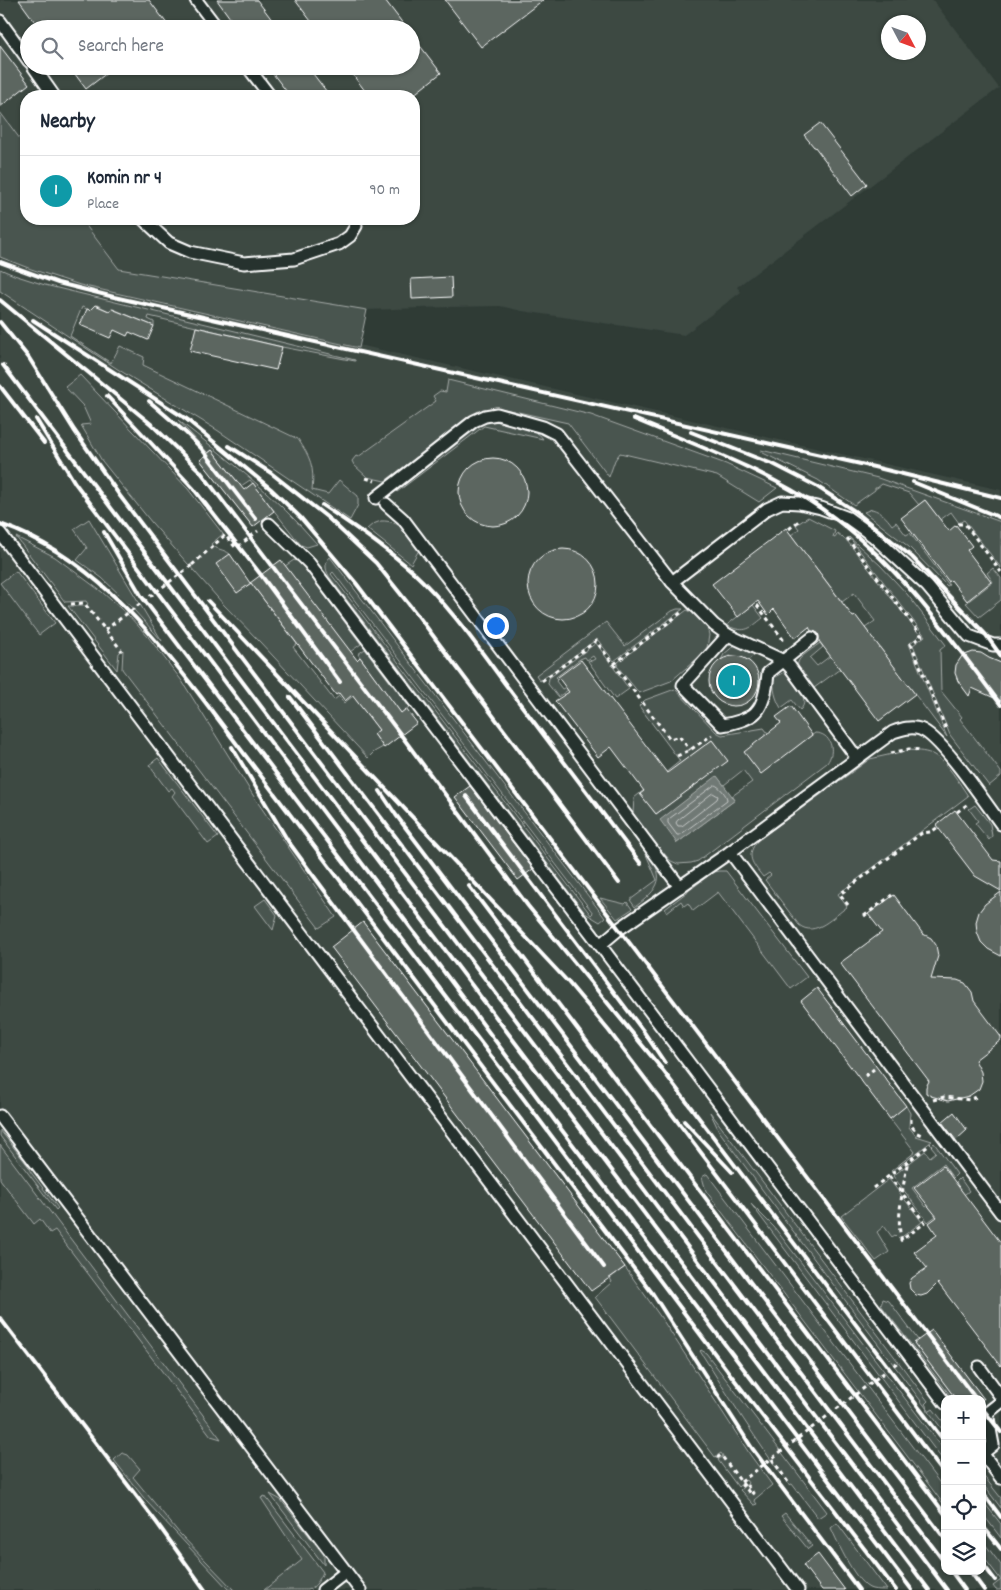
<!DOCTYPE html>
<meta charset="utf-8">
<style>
:root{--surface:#fff;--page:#f6f6f7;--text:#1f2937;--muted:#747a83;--line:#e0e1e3;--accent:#845c67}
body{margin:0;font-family:Dekko,sans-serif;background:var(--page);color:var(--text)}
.controls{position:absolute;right:15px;bottom:15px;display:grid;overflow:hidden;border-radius:10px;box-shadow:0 1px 4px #0004}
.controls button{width:45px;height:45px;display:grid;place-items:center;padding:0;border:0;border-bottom:1px solid var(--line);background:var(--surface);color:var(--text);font:25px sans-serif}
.compass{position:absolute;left:881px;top:15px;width:45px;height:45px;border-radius:50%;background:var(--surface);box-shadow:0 1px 4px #0004;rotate:131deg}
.you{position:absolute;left:495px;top:625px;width:18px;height:18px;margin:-12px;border:4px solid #fff;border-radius:50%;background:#1a73e8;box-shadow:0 0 0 8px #1a73e833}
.badge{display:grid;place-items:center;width:32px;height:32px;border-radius:50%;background:var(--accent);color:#fff;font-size:16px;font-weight:700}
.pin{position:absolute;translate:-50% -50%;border:2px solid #fff;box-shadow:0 1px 5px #0006}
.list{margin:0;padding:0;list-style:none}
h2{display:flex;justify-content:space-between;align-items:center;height:65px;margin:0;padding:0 20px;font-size:21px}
h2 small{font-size:16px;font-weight:400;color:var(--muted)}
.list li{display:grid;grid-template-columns:32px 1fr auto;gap:15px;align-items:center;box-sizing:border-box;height:70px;padding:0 20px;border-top:1px solid var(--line)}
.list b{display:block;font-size:19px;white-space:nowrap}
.list p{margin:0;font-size:16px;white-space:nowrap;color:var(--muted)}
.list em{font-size:16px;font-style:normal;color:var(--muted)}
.icon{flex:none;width:28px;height:28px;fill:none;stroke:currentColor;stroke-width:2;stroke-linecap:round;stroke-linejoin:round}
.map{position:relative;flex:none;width:1001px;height:1590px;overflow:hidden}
.search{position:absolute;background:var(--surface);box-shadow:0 1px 4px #0004;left:20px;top:20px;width:400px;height:55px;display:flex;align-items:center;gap:12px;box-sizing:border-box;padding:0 18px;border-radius:28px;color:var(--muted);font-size:19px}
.panel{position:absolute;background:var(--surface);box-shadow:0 1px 4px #0004;left:20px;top:90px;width:400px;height:135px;border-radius:20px}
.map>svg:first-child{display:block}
.built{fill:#3c4842;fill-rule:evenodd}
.green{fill:#4a544f;stroke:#a4aaa7;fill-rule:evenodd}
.water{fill:#707975;stroke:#a9afac}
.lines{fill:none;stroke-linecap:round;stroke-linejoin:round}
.shore{stroke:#c6c9c8;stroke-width:1}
.building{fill:#5b6661;stroke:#fff}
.lane-casing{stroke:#fff;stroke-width:15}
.path{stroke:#fff;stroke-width:3;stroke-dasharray:4 4;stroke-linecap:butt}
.lane{stroke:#26332d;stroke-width:11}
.rail{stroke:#fff;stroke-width:4}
.path-bridge{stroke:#fff;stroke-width:3;stroke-dasharray:4 4;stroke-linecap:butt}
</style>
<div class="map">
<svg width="1001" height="1590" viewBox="0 0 1001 1590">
<rect width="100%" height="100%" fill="#2f3b35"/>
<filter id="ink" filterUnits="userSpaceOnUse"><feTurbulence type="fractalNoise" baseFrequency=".02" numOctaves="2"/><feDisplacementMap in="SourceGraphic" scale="10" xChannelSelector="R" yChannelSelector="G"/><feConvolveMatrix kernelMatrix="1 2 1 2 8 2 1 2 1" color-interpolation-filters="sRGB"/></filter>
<g filter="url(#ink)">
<path class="built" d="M0 0H933L999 88 737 287 741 292 684 335 522 311 500 306 450 307 367 310 359 345 1001 490V1590H0ZM888 22H918V52H888ZM29 29H411V66H29ZM26 96H414V219H26ZM945 1399H982V1571H945Z"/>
<g class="green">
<polygon points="0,112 26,147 26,219 81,219 119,269 367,310 359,348 80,285 31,269 0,257"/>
<path d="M0 269 14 275 45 285 355 360V361L282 347 149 316 148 319 154 322V326L113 309 109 311 97 305 94 306 92 311 82 307 70 336 111 363 120 346 144 357 143 365 298 439C310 457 315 467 312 490L328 494 339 480 358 496V505L350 520 217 430 119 370 0 291Z"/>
<path d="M80 375 188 489 223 534 211 544C216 550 224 549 230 554L237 592 251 583 297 644 293 647 334 700 339 696 344 703 353 696 379 730 374 734 383 747 374 752 368 758 260 642 224 605 152 523 102 461 81 425 91 424 83 406 65 387Z"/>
<polygon points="448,380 591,415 726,464 777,488 759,502 717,476 620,453 615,460 609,477 568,423 500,408 481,411 471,417 385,481 367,477 354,465 352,461 356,456 358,457 436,401 433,396 440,391 446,392"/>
<path d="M178 420C227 458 277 497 317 544L307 547 301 545 250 480 241 486 212 450 208 453Z"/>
<path d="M490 420C506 420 534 425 543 439L484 426 397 492 396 486 474 427Z"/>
<polygon points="761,450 878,478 1001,522 1001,568 964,520 959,523 951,512 940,520 925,500 919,505 909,493 882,484 877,488 875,488 875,490 854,505 818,480 761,452"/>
<path d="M872 509C882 512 886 517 892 525L896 522 906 535 910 533 949 585 947 586 909 547 864 512Z"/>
<polygon points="808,517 835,531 833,537 835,538 837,533 848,542 920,635 909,644 947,737 865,628 875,621 854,593 842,602 791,535 799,529 796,525"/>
<polygon points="89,519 162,641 124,599 102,578 77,560 87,548 74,529"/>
<path d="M381 521C401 520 409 535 419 550L411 564 367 529 373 524Z"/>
<polygon points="16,537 55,557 102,592 129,616 149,638 182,681 256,800 336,917 319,928 122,669 123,650 119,653 117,670 68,606 85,606 88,604 86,601 65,602"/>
<polygon points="849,537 880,565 907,594 946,645 940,650 941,691 962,717 960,719 1001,772 1001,776 989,786 950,735 913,645 925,636"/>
<path d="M330 557 605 918 600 922 585 913 331 579C326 572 323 564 330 557ZM333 572 593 913 591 915 331 574Z"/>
<polygon points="294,560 299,562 305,569 361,644 350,652 285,566"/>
<polygon points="993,568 1001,578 1001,600 979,617 966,603 993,582 987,573"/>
<polygon points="16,571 55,623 39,635 0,583"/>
<path d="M753 605 763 618C750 628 746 634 728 626V624Z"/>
<polygon points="677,609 683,609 614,661 597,639 540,681 536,675 606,622 625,646 672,611"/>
<polygon points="687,610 696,614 707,627 709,635 707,648 700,656 671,681 639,693 617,666 618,662"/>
<polygon points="596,643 629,689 615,699 588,661 590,660 591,661 595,659 593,656 587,660 585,657 580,659 556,677 558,679 556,681 562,689 566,687 568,690 558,697 548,684 549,678"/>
<path d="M820 643 823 647 810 658 817 666 830 656 840 669 814 688 810 687C790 660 795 662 820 643Z"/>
<path d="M735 645H737L757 653 748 660C738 656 731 656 721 660L724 654Z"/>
<polygon points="365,649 409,707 401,713 360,657 358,654"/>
<path d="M785 672C793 682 812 699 800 710L792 700 781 708C775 698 773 689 774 678Z"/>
<path d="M675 689 716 732 722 735 764 728 785 755 815 733C831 733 836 751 827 763L698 861 691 863 678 864 671 861 657 846 633 813 634 798 680 761 639 706 645 700ZM712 740 727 761 656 814 641 794ZM743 770 752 782 732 796 735 800 677 843 717 777 724 785Z"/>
<path d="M910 750C918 751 927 751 934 755 947 762 960 784 968 796L838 894 847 907C834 916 815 938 799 925L765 880 771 875 769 873 763 877C752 863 745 856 758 840L870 759Z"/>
<polygon points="158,758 218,837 208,844 172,796 175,792 172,788 168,791 149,765"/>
<polygon points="975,805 990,824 992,836 989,840 975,823 978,821 969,809"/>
<path d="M642 845C664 874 666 884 635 907L630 900 657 880Z"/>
<polygon points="719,871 726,871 807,977 791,989 718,892 693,911 688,903 684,906 681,901 667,912 665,909 713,872"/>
<polygon points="600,898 625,904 627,902 632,909 617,919"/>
<polygon points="265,899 277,915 273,930 255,906"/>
<polygon points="906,1106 910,1113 909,1127 916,1136 932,1141 892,1172 891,1171 915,1152 890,1119"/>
<polygon points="710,1112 928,1401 925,1404 930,1411 933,1409 945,1424 945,1433 775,1207 719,1131"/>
<polygon points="0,1130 29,1167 30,1171 58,1208 56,1210 0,1136"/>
<polygon points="934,1143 957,1174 953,1178 943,1164 912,1188 926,1207 957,1184 956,1182 960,1178 969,1191 928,1222 893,1176 925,1151 930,1157 936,1152 931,1146"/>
<polygon points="0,1145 221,1439 211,1436 55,1230 50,1233 40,1219 34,1224 0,1179"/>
<polygon points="707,1174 945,1490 945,1506 706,1191 702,1177"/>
<polygon points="889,1179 922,1222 899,1239 895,1235 892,1237 884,1226 877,1232 889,1252 876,1261 841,1216"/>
<polygon points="751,1204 774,1227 945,1451 945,1463"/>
<polygon points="625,1267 662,1319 751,1456 772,1485 754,1500 757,1504 754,1505 740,1490 748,1483 746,1480 738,1487 718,1460 723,1456 721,1453 715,1457 595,1297 612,1282 610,1278"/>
<polygon points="883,1299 889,1301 918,1340 956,1399 953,1399 881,1305"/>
<path d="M701 1350 706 1353 827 1512 818 1518 792 1484 789 1485C757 1442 729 1397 700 1351Z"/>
<polygon points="122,1453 128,1455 140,1469 133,1477 180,1534 234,1590 229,1590 147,1502 114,1460"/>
<polygon points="982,1474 1001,1498 1001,1508 982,1483"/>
<polygon points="270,1494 281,1500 324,1555 324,1565"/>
<path d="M265 1496 323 1572C320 1579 315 1588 308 1590 302 1590 272 1590 264 1590L302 1560 261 1498Z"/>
<polygon points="982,1500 1001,1524 1001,1538 982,1513"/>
<polygon points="785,1513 812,1546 808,1549 781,1516"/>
<path d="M837 1523 887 1590C882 1590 876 1590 872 1589 856 1585 838 1543 831 1528Z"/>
<polygon points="982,1540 1001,1565 1001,1590 996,1590 993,1586 1001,1580 982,1555"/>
</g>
<polygon class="water" points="717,776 735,800 677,843 660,820"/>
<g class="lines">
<g class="shore">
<path d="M715 785C719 786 727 795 727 800L680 835H677L668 823V820Z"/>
<polygon points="713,793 718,796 717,799 682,826 678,826 676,823 677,821"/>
</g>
</g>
<g class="building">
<polygon points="19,0 149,0 171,29 40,29"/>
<polygon points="217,0 257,0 279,29 238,29"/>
<polygon points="295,0 385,0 407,29 317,29"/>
<polygon points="445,0 543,0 481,47"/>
<polygon points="411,34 441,73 412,96 369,96 346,66 411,66"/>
<polygon points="0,46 29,84 0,107"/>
<polygon points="69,66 116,66 86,89"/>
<polygon points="267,66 307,66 330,96 290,96"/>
<polygon points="820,123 867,184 852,196 815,147 814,147 804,135"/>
<polygon points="451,277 452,297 412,299 411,279"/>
<polygon points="95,305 109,311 112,309 154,326 148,340 129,332 127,336 114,330 110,338 80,325 87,309 90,310"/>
<polygon points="196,327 282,347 276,370 190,351"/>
<polygon points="212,450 244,490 253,483 274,511 253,527 200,460"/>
<circle cx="493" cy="492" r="34"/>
<polygon points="925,500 949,531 956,525 972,546 967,550 991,582 967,601 951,580 949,582 901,518"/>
<polygon points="786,528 853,617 856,616 915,694 879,721 819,641 819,636 818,633 811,631 809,627 795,638 774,609 768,615 758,601 738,617 712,584"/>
<circle cx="563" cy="584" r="35"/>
<polygon points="230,554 250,583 281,560 357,660 360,657 401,713 406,709 417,723 384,748 374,734 379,730 352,695 345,701 339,693 336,695 251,583 237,593 216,564"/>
<polygon points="973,652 981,653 989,658 1001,663 1001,701 972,688 969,696 958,681 955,673 956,665 962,656"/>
<circle cx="734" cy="681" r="25"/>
<polygon points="581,660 667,773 712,740 728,761 656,814 640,794 644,791 611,747 598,757 555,701 569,692 558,677"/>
<polygon points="791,706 812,735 761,774 744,752 781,723 776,717"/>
<polygon points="470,786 533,869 518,880 455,797"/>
<polygon points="955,810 993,860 1001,861 1001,891 975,876 936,825"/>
<polygon points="1001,892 1001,956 988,949 981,942 977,932 976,922 979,912 985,904"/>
<polygon points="894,895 923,934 931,938 936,945 938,956 931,979 957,980 965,983 972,992 974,1001 1001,1037 1001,1040 975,1060 981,1072 982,1081 979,1089 969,1096 948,1101 931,1096 926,1093 926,1087 929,1081 840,963 882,932 868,914"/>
<polygon points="363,922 625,1267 591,1291 331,947"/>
<polygon points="817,988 906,1106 890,1119 801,1001"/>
<polygon points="954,1112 967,1130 956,1140 942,1122"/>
<polygon points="943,1166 1001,1243 1001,1366 938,1283 927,1294 921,1296 916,1295 910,1289 909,1283 912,1278 927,1268 914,1252 937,1235 929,1223 937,1217 914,1188"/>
<polygon points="932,1330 938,1338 984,1399 956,1399 914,1343"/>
<polygon points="818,1554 845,1590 822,1590 803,1565"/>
</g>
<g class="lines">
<defs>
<g id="lane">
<polyline points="196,0 218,29"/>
<polyline points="0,21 29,61"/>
<polyline points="33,66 54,96"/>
<polyline points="247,66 270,96"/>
<polyline points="143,219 169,243 190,252 244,263 294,259 339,244 350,236 356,226 355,219"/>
<polyline points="376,498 474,421 485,416 497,414 543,427 557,434 672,582 767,509 782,502 799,503 821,508 848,518 873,536 927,586 969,636 993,645 1001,645"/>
<polyline points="386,504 403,519 680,887"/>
<polyline points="269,524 309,563 600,945 619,929 730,852 1001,1213"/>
<polyline points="0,533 798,1590"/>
<polyline points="672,582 714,625 728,635 784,661 790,667 857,758"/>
<path d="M728 635 683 685 722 725C731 724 750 719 756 712 764 704 767 684 768 673L812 638"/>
<path d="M730 852 893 732C902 729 911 726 920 729 941 736 986 804 1001 824"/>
<polyline points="600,945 945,1403"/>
<polyline points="0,1116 360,1590"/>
<polyline points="979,1367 1001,1397"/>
<polyline points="982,1453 1001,1478"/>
<polyline points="983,1453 993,1445 987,1413 1001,1402"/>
<polyline points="323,1590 346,1572"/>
</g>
</defs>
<use href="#lane" class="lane-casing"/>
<g class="path">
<polyline points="366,478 375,481"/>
<polyline points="958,524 965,524 1001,572"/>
<polyline points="789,529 801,519"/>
<polyline points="847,538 922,636 911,644 946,729"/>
<polyline points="192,565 225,535 236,548 258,531"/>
<polyline points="71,604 84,603 122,651"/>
<polyline points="757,605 785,642"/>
<polyline points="614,664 682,612"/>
<polyline points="544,681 543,680 596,641 670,739 679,736 690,750"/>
<polyline points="891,753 909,749 922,750"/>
<polyline points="677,756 690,750 712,735"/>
<polyline points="957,812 968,804"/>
<polyline points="848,905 840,894 922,833 931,832 938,827"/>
<polyline points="864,916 892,895"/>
<polyline points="865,1076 874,1069"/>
<polyline points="933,1100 944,1097 970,1100 976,1097"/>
<polyline points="911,1119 911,1125 917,1133 924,1136"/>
<polyline points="889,1176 925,1223 900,1241"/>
<polyline points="873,1188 931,1144"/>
<path d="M902 1240C895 1224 904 1183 907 1165L906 1163"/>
<polyline points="717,1458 721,1455 741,1482 742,1483 751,1495 753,1493 745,1483 739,1489"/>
<polyline points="772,1459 790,1485"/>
</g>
<use href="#lane" class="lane"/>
<g class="rail">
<polyline points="0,262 58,283 114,297 874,467 1001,498"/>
<polyline points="0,300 151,424 200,471 401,735 528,906 661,1068 945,1442"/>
<polyline points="33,320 191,422"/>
<polyline points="0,322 29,358 74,430 120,496 947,1590"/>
<polyline points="3,365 929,1590"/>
<polyline points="0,386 44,443"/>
<polyline points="107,396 193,488 261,575 340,682"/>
<polyline points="149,401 186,433 201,448 256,519"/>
<polyline points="185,418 271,489 301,518 356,583 976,1399"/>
<polyline points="36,419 75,483 435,960 561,1129 912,1590"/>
<path d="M634 419C698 446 765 470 822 509 896 561 948 634 1001 705"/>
<polyline points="691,432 775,465 816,486 856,512 912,557 986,635 1001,656"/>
<polyline points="229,446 271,473 328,518 376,563 419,617 619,883"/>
<polyline points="913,482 1001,518"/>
<path d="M322 505C354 526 385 547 413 572 450 606 479 649 509 689 553 748 597 806 641 864"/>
<path d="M0 524C89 555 146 626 202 698L653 1294 752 1448 859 1590"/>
<polyline points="104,532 142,597 523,1098 730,1374 896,1590"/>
<polyline points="208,601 524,935 568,982 609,1031 945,1475"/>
<polyline points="290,697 945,1563"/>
<polyline points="232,747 288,841 310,871 604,1267"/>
<polyline points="380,791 396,815 945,1539"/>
<polyline points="466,796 644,1032 665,1063"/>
<polyline points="469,886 945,1514"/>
<polyline points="684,1121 732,1172"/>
<polyline points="0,1318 157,1523 205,1590"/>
<polyline points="982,1408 1001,1432"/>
<polyline points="982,1492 1001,1517"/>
<polyline points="982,1525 1001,1549"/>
<polyline points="982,1563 995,1580"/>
<polyline points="951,1571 965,1590"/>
<polyline points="970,1571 984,1590"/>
</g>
<g class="path-bridge">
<polyline points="105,630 192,565"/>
<polyline points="741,1482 898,1362"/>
</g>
</g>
</g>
</svg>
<div class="controls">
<button>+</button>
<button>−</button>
<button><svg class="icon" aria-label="locate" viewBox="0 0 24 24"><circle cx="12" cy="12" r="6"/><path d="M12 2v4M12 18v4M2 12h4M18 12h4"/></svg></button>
<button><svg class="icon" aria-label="layers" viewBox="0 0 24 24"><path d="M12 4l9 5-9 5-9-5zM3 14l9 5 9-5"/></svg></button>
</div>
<svg class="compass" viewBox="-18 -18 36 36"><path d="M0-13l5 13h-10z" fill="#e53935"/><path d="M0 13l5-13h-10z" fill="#747a83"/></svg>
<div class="you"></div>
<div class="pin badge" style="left:734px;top:681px;background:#0f9aa8">1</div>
<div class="search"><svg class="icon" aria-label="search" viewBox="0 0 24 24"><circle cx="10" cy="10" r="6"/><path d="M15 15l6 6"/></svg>Search here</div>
<section class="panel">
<h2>Nearby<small></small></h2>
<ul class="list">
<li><span class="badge" style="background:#0f9aa8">1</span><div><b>Komin nr 4</b><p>Place</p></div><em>90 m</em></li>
</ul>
</section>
</div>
